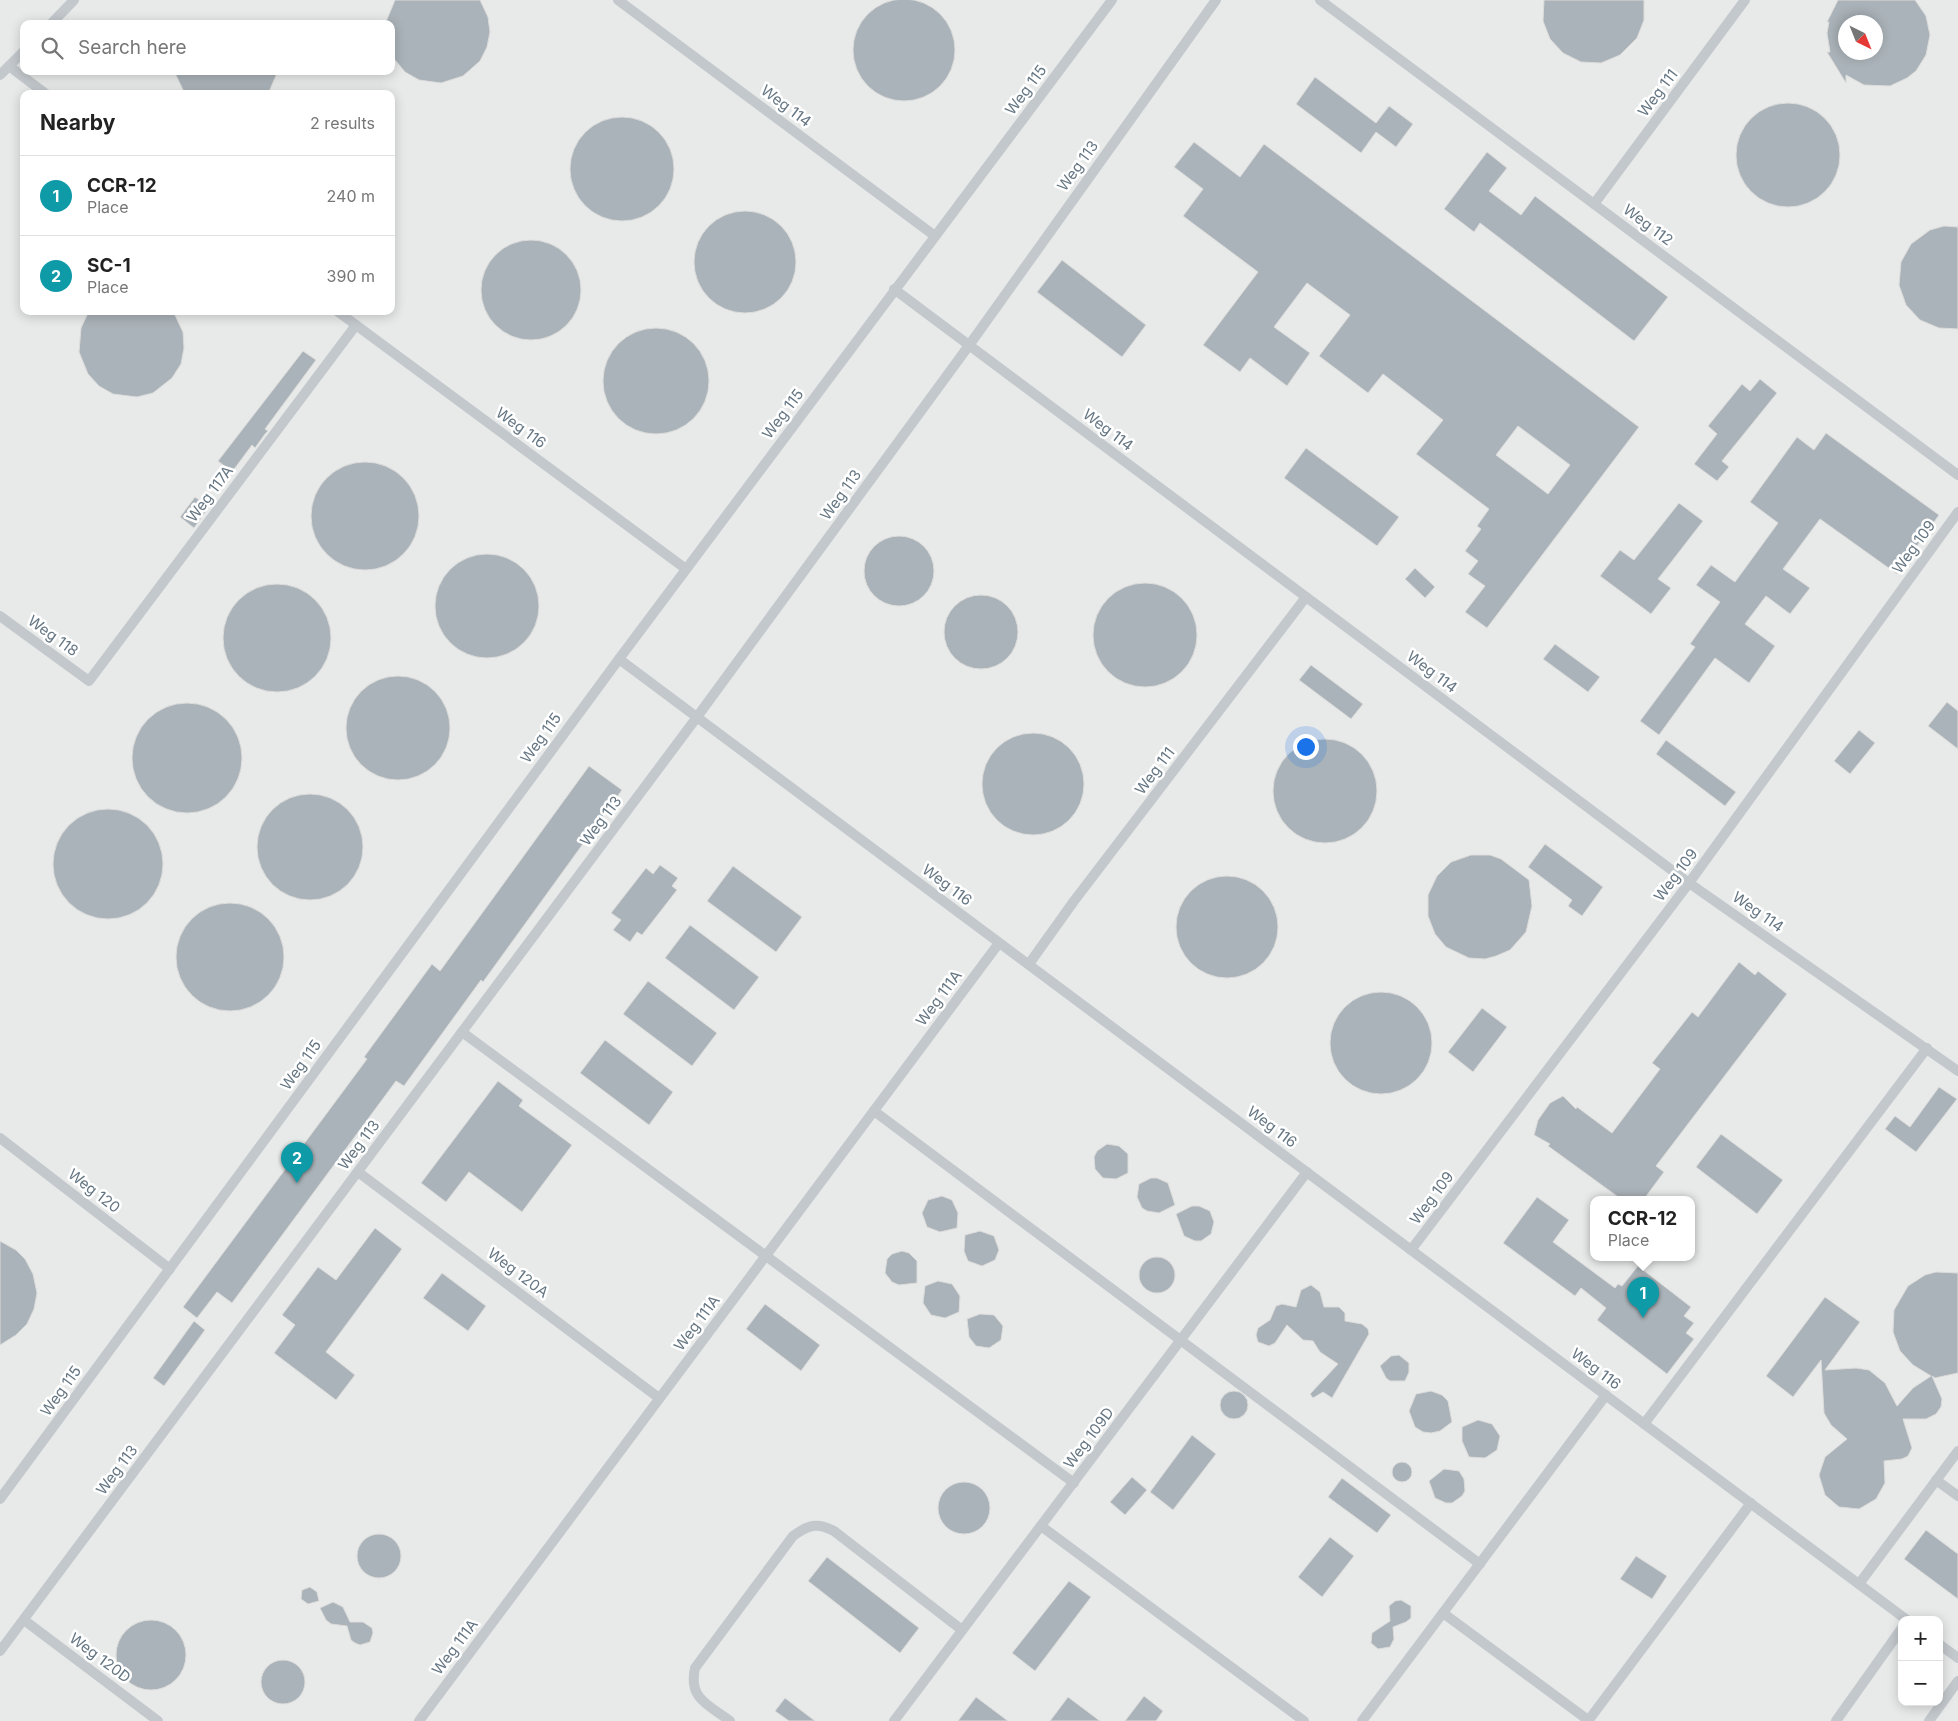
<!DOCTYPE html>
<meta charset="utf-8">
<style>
:root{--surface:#fff;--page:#f6f6f6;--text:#222;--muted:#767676;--line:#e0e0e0;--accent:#e4572e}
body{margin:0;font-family:Inter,sans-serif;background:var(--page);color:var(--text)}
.controls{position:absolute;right:15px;bottom:15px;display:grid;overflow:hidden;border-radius:10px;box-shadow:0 2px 12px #0003}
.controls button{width:45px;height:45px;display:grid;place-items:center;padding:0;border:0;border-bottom:1px solid var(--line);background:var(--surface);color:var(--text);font:25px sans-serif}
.compass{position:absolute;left:1838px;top:15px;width:45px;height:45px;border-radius:50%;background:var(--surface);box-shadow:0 2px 12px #0003;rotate:137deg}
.you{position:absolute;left:1305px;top:746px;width:18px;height:18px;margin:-12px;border:4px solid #fff;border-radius:50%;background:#1a73e8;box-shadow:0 0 0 8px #1a73e833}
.badge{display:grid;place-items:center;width:32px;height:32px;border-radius:50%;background:var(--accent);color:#fff;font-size:16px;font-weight:700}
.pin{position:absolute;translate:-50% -41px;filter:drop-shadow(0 1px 2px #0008)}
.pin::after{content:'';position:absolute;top:26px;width:18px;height:15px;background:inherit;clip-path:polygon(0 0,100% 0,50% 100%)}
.popup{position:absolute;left:1590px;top:1196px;width:105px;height:65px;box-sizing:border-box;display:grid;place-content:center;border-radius:10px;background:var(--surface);filter:drop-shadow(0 1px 4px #0005);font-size:16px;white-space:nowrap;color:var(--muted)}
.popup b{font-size:19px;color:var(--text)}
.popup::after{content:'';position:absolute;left:50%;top:100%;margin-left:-10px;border:10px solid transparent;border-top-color:var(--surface)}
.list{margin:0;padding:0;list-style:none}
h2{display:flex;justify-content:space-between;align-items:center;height:65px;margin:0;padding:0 20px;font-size:21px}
h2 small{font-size:16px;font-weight:400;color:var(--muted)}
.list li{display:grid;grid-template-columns:32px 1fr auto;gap:15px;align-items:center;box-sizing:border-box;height:80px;padding:0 20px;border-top:1px solid var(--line)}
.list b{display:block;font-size:19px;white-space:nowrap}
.list p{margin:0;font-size:16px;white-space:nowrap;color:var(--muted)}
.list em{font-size:16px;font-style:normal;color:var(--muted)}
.icon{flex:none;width:28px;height:28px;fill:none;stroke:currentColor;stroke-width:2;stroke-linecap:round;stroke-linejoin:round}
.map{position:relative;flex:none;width:1958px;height:1721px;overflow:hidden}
.search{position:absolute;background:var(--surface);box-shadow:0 2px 12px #0003;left:20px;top:20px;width:375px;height:55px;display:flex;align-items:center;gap:12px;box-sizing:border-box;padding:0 18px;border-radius:10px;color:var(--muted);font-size:19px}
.panel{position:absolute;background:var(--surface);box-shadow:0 2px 12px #0003;left:20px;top:90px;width:375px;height:225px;border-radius:10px}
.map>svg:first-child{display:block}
.built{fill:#e8e9e9;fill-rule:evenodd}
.building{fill:#aab3b9;stroke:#dcdcda;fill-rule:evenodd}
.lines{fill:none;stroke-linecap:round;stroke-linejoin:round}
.lane{stroke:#c3c8cc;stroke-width:10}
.labels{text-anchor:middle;stroke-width:5;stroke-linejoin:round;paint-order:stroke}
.street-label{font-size:15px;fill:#657683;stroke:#fff}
</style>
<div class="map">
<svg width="1958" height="1721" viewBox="0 0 1958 1721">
<rect width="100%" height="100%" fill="#fafaf8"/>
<path class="built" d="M0 0H1958V1721H0ZM1846 22H1876V52H1846ZM24 24H391V71H24ZM24 94H391V311H24ZM1594 1199H1692V1257H1594ZM1902 1620H1939V1702H1902Z"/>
<g class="building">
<circle cx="904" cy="50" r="51"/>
<polygon points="395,0 480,0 488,17 490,32 487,47 480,61 463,76 441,83 419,80 405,72 391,55 391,24 385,24"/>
<polygon points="1544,0 1644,0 1644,20 1637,38 1620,55 1601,63 1581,62 1563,53 1550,39 1543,21"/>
<path d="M1838 0H1915L1926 16 1930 35 1926 55 1916 71 1907 78 1890 86 1864 85 1846 75V83L1827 52H1830L1827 33 1829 22H1827ZM1846 22H1876V52H1846Z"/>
<polygon points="174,71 278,71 268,94 185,94"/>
<polygon points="1315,77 1376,123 1389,106 1413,124 1396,147 1376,132 1361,153 1296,104"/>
<circle cx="1788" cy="155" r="52"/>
<circle cx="622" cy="169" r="52"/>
<path d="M1194 142 1240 177 1264 144 1639 427 1487 628 1465 612 1485 586 1468 574 1478 561 1465 551 1481 529 1477 526 1489 509 1416 454 1443 420 1383 374 1368 393 1319 356 1350 315 1307 283 1274 327 1310 353 1287 386 1250 358 1240 372 1203 345 1258 272 1183 216 1203 189 1174 167ZM1518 426 1570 465 1548 494 1496 455Z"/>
<polygon points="1487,152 1507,168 1489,191 1521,215 1535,196 1668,297 1634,341 1480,223 1474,232 1444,209"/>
<circle cx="745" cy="262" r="51"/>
<polygon points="1944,226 1958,227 1958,329 1939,328 1920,320 1906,305 1899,285 1901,262 1911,244 1930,230"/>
<circle cx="531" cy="290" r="50"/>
<polygon points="1062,260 1146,325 1122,357 1037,292"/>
<polygon points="89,311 173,311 183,332 184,348 181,364 172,378 153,393 137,397 113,394 99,386 88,374 79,352 81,328"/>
<circle cx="656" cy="381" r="53"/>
<polygon points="303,351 316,360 265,429 268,431 265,434 255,448 252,445 232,472 218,461"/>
<polygon points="1760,379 1777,393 1722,461 1729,467 1717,481 1694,464 1717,434 1708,426 1742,384 1750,391"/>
<polygon points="1826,433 1939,515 1897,574 1820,519 1783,569 1810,588 1790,614 1766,596 1745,624 1775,646 1749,683 1715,658 1659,735 1640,721 1695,647 1690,644 1720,602 1696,585 1711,565 1735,582 1778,523 1750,502 1797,437 1814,450"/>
<polygon points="1306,448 1399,517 1377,546 1284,478"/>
<circle cx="365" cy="516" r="54"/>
<polygon points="195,497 209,507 194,528 180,517"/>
<polygon points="1679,503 1703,521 1658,579 1671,588 1651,614 1600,576 1620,550 1634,560"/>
<circle cx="899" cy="571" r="35"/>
<circle cx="487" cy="606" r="52"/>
<polygon points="1415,568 1435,587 1425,598 1405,579"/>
<circle cx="1145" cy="635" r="52"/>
<circle cx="277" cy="638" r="54"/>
<circle cx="981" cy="632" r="37"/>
<polygon points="1555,644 1600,677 1588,692 1543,659"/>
<polygon points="1311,665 1363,704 1351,719 1299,680"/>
<circle cx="398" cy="728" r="52"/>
<polygon points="1947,702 1958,711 1958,749 1928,726"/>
<circle cx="187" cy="758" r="55"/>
<polygon points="1859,730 1875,743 1850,774 1834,761"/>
<circle cx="1033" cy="784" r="51"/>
<circle cx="1325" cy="791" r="52"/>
<polygon points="1666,740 1736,792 1725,806 1656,754"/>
<polygon points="589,766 622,790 483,982 481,980 404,1086 396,1081 232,1303 217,1292 197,1318 183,1307 367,1059 364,1057 432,964 440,971"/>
<circle cx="310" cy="847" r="53"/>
<circle cx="108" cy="864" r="55"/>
<polygon points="1545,844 1603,887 1582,916 1568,906 1572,900 1528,867"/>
<polygon points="1471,855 1490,855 1501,859 1529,880 1532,906 1526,932 1510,950 1496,956 1485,959 1469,958 1446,947 1435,934 1428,916 1428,895 1437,876 1451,862"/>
<polygon points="660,865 678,878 672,886 677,890 642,935 637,932 630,942 613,930 621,920 611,913 646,868 653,874"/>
<polygon points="733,866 802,917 776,952 707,901"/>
<circle cx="1227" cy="927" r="51"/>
<circle cx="230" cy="957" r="54"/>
<polygon points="690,925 759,977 734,1010 665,958"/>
<polygon points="1739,962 1755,975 1758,971 1787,994 1656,1166 1664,1172 1644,1199 1621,1199 1548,1146 1550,1144 1534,1135 1538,1120 1550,1103 1563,1096 1576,1109 1577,1107 1612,1133 1660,1069 1652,1063 1692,1012 1698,1017"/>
<polygon points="648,981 717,1033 692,1066 623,1014"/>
<circle cx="1381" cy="1043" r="51"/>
<polygon points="1482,1008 1507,1027 1473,1072 1448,1052"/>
<polygon points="605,1040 673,1092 649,1125 580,1073"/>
<polygon points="498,1081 523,1100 519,1106 572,1145 522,1212 469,1172 446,1202 421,1183"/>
<polygon points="1939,1087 1957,1099 1916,1152 1885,1129 1895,1116 1910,1127"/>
<polygon points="1721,1134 1783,1180 1757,1214 1696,1167"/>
<polygon points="1107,1144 1119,1146 1128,1154 1128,1173 1116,1179 1103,1178 1095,1169 1094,1157 1097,1151"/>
<polygon points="1151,1178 1157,1178 1168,1183 1175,1205 1159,1213 1147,1211 1142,1208 1137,1197 1139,1184"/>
<polygon points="942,1196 952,1200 958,1213 957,1228 940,1232 927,1227 922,1213 928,1200"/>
<polygon points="1537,1197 1569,1220 1553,1242 1615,1288 1618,1284 1622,1286 1638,1266 1691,1307 1684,1316 1694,1323 1686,1333 1694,1339 1667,1374 1597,1320 1606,1308 1581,1288 1575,1296 1503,1243"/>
<polygon points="1192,1206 1199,1206 1210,1211 1214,1222 1211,1234 1201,1241 1195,1241 1184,1236 1176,1214"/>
<polygon points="375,1228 402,1249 326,1352 355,1375 336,1400 274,1353 295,1325 282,1315 318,1267 336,1280"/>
<polygon points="980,1231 994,1236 999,1250 995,1260 982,1266 968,1261 964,1251 965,1235"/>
<polygon points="0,1241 16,1250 25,1259 33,1274 37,1293 34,1309 27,1324 16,1335 0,1345"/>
<polygon points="902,1251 909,1253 917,1261 917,1283 899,1285 892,1282 885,1273 887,1259 892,1254"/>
<circle cx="1157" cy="1275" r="18"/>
<polygon points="1936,1272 1958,1273 1958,1373 1935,1378 1932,1376 1942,1399 1941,1407 1936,1414 1926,1419 1903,1419 1912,1448 1908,1456 1902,1459 1884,1461 1885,1483 1876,1499 1859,1509 1839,1507 1825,1495 1819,1475 1825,1457 1847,1439 1831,1425 1824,1413 1821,1360 1793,1397 1766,1376 1825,1297 1860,1322 1825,1370 1856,1368 1869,1370 1885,1383 1897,1406 1913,1388 1931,1376 1913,1365 1900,1351 1893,1332 1894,1310 1908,1286 1925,1275"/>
<polygon points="442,1273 486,1306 468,1331 423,1298"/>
<polygon points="938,1281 952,1284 960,1296 959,1312 945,1318 931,1315 923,1303 925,1286"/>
<polygon points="1311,1285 1320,1292 1324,1307 1339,1307 1345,1313 1345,1321 1362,1324 1368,1329 1369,1334 1332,1398 1323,1392 1313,1398 1310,1394 1338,1364 1320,1352 1313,1341 1303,1340 1287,1325 1275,1343 1269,1346 1258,1342 1256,1335 1258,1328 1270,1320 1276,1306 1282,1304 1296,1307 1301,1290"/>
<polygon points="765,1304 820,1345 801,1371 746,1329"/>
<polygon points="980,1314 994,1315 1003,1326 1001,1340 989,1348 976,1346 969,1337 967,1319"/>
<polygon points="194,1321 205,1330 164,1386 153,1378"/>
<polygon points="1399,1355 1409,1363 1409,1372 1405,1381 1390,1381 1386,1378 1380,1366 1391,1356"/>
<polygon points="1431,1391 1442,1395 1448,1401 1452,1422 1440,1431 1431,1433 1423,1432 1415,1427 1409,1411 1416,1394"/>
<circle cx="1234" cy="1405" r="14"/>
<polygon points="1478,1420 1492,1424 1500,1436 1497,1450 1485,1458 1469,1457 1462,1441 1462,1427"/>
<polygon points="1192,1435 1216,1454 1173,1510 1150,1492"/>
<circle cx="1402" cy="1472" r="10"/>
<polygon points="1444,1469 1459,1471 1464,1479 1465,1491 1462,1496 1452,1503 1446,1503 1435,1498 1429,1481"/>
<polygon points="1132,1477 1147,1490 1125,1515 1110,1502"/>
<polygon points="1342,1478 1391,1515 1377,1533 1328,1497"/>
<circle cx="964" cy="1508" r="26"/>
<polygon points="1926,1530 1958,1554 1958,1599 1904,1559"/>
<circle cx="379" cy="1556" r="22"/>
<polygon points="1330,1537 1354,1556 1322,1597 1298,1577"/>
<polygon points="1636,1556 1667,1576 1652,1599 1620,1579"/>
<polygon points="827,1557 919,1628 900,1653 808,1581"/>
<polygon points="1069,1581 1091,1597 1035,1671 1012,1653"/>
<polygon points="310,1587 317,1592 319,1601 308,1604 301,1599 302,1590"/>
<polygon points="1401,1600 1411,1606 1411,1618 1406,1622 1393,1627 1394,1639 1390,1647 1378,1649 1371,1643 1372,1633 1390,1621 1389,1606 1395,1601"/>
<polygon points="333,1602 343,1607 350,1622 363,1622 372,1628 373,1633 370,1642 360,1645 355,1643 351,1640 347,1626 331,1624 326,1620 320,1608"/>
<circle cx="151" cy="1655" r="35"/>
<circle cx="283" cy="1682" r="22"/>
<polygon points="1144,1696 1163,1711 1156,1721 1125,1721"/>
<polygon points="976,1697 1008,1721 958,1721"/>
<polygon points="1068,1697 1100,1721 1050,1721"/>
<polygon points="785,1698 815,1721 789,1721 775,1711"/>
</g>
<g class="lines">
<g class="lane">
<polyline points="618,0 935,236"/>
<polyline points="1320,0 1958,475"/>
<polyline points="51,24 74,0"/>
<polyline points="9,66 46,94"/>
<polyline points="0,75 24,51"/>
<polyline points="1594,204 1745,0"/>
<polyline points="894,289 1689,883 1958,1071"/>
<polyline points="337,311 686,569"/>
<polyline points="0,616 89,681 356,325"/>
<polyline points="619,659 1907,1620"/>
<polyline points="1029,964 1074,901 1306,597"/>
<polyline points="462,1032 1074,1483"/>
<polyline points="874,1111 1480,1564"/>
<polyline points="0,1138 170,1269"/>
<polyline points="358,1172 659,1398"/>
<polyline points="1411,1250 1689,883 1958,512"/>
<polyline points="1644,1424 1927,1048"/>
<polyline points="1936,1480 1958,1496"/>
<polyline points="0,1499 619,659 1112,0"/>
<polyline points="1041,1526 1304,1721"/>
<polyline points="1859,1584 1958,1451"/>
<polyline points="1443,1613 1588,1720"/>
<polyline points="24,1620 158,1721"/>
<polyline points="1939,1644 1958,1658"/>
<polyline points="0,1651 697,717 970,344 1216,0"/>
<polyline points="419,1721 999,943"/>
<path d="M730 1721C709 1705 688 1699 695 1668L793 1536C808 1525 817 1522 834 1531L962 1630"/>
<polyline points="894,1721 1307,1172"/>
<polyline points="1362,1721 1606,1395"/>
<polyline points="1588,1721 1751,1503"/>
<polyline points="1836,1721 1902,1628"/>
<polyline points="1929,1721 1958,1681"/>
</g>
</g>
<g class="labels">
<g class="street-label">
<text transform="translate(1026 90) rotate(-53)" y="5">Weg 115</text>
<text transform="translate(1658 93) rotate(-53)" y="5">Weg 111</text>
<text transform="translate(786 106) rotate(37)" y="5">Weg 114</text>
<text transform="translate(1078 166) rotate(-54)" y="5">Weg 113</text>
<text transform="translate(1648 225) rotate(37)" y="5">Weg 112</text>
<text transform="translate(783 414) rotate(-53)" y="5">Weg 115</text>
<text transform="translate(521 428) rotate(36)" y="5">Weg 116</text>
<text transform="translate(1108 430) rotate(37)" y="5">Weg 114</text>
<text transform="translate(210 494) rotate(-53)" y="5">Weg 117A</text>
<text transform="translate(841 495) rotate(-54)" y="5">Weg 113</text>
<text transform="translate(1914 547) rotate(-54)" y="5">Weg 109</text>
<text transform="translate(53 636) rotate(36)" y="5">Weg 118</text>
<text transform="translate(1432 672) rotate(37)" y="5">Weg 114</text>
<text transform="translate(541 738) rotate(-54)" y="5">Weg 115</text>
<text transform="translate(1155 771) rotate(-53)" y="5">Weg 111</text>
<text transform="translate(601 821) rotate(-53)" y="5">Weg 113</text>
<text transform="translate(1676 875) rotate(-53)" y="5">Weg 109</text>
<text transform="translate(947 885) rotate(37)" y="5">Weg 116</text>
<text transform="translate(1758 912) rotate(35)" y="5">Weg 114</text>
<text transform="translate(939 998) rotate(-53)" y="5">Weg 111A</text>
<text transform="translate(301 1065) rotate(-54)" y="5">Weg 115</text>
<text transform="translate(1272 1127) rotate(37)" y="5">Weg 116</text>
<text transform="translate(359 1145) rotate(-53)" y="5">Weg 113</text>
<text transform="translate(94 1191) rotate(38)" y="5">Weg 120</text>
<text transform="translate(1432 1198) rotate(-53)" y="5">Weg 109</text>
<text transform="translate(518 1273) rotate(37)" y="5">Weg 120A</text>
<text transform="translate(697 1323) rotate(-53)" y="5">Weg 111A</text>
<text transform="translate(1596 1369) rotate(37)" y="5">Weg 116</text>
<text transform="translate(61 1391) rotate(-54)" y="5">Weg 115</text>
<text transform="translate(1089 1438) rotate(-53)" y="5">Weg 109D</text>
<text transform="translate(117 1470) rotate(-53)" y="5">Weg 113</text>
<text transform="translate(455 1647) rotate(-53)" y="5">Weg 111A</text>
<text transform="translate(100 1658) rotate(37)" y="5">Weg 120D</text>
</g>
</g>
</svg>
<div class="controls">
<button>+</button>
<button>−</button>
</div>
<svg class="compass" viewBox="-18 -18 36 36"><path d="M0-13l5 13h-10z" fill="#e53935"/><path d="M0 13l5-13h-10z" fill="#767676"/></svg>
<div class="you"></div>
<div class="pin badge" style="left:1643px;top:1318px;background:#0f9aa8">1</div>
<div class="popup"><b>CCR-12</b>Place</div>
<div class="pin badge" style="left:297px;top:1183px;background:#0f9aa8">2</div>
<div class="search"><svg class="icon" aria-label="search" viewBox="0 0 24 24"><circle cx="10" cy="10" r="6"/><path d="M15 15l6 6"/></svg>Search here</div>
<section class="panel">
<h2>Nearby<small>2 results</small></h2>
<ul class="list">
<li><span class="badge" style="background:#0f9aa8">1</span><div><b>CCR-12</b><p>Place</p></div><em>240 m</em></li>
<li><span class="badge" style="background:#0f9aa8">2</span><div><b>SC-1</b><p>Place</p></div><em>390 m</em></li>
</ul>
</section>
</div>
